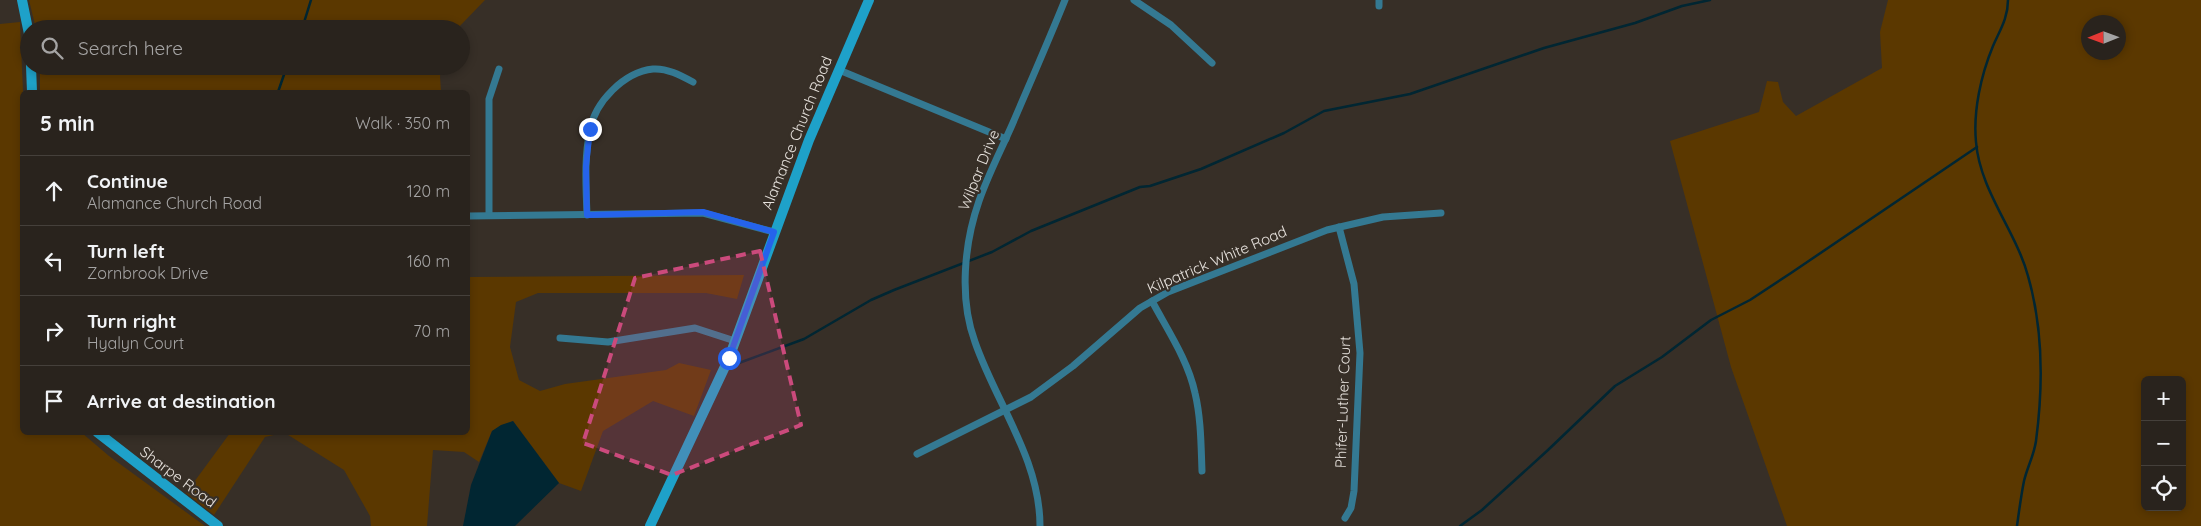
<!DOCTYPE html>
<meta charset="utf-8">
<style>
:root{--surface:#29231d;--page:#352f2a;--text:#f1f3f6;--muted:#a5a4a4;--line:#45403b}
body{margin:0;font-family:Quicksand,sans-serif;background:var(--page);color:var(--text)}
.controls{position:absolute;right:15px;bottom:15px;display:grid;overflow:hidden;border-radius:8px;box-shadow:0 2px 8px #0003}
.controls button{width:45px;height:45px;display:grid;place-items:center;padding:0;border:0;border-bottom:1px solid var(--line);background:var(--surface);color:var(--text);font:25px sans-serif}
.compass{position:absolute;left:2081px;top:15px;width:45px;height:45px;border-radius:50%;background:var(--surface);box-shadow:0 2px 8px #0003;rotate:269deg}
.stop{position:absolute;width:15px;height:15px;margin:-11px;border:4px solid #2563eb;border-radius:50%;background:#fff}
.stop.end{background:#2563eb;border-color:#fff;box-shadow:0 1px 5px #0008}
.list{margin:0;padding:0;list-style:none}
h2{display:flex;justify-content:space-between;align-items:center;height:65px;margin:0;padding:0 20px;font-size:21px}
h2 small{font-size:16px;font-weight:400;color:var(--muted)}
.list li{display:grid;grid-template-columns:32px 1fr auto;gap:15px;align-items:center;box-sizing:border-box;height:70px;padding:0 20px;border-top:1px solid var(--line)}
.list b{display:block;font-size:19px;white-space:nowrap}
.list p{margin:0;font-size:16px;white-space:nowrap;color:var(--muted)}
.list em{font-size:16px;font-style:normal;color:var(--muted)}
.icon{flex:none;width:28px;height:28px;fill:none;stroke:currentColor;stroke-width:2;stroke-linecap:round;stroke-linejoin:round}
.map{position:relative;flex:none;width:2201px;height:526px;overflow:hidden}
.search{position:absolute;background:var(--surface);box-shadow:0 2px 8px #0003;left:20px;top:20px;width:450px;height:55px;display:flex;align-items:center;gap:12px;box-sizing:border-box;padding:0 18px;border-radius:28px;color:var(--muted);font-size:19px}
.panel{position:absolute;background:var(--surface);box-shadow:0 2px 8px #0003;left:20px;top:90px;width:450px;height:345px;border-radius:8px}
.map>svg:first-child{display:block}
.green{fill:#5b3800;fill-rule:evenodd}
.water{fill:#012632}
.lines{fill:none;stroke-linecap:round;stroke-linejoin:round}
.stream{stroke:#012632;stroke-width:2.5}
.street{stroke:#347992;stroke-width:7}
.secondary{stroke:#1ea1c9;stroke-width:10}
.route{stroke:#2563eb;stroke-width:6}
.marked{fill:#cb4a7c;fill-opacity:0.2;stroke:#cb4a7c;stroke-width:4;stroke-dasharray:10 6;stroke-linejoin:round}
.labels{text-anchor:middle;stroke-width:4.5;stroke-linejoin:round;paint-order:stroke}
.street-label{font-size:15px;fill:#e7e2dd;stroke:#372f27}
</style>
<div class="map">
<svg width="2201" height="526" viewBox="0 0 2201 526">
<rect width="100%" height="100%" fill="#372f27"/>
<g class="green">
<polygon points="29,0 485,0 457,29 36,29"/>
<path d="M1888 0H2201V526H1787L1731 367 1670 141 1759 112 1767 81 1778 82 1783 102 1796 116 1882 68 1880 32ZM2088 22H2118V52H2088ZM2145 380H2182V507H2145Z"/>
<polygon points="20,22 23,92 22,432 82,433 109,456 205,526 0,526 0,24"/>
<polygon points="40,66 443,66 440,76 441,92 40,92"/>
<polygon points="744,275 737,299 706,293 538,293 516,302 510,347 519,380 540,391 565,384 666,370 679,363 711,370 694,416 653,401 603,431 581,491 559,483 513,421 492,431 479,462 464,452 433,450 427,526 371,526 370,516 344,470 285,433 468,432 468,277"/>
<polygon points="230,433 283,433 265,437 214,515 186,493"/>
</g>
<polygon class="water" points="513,421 559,483 515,526 463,526 471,485 492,431 501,425"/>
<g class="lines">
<g class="stream">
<path d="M2008 0C2008 18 2000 30 1993 46 1981 75 1973 111 1976 142 1980 191 2016 231 2028 276 2043 328 2043 388 2036 441 2034 455 2027 468 2024 481 2021 496 2019 511 2017 526"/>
<polyline points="302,29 311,0"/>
<polyline points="278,92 287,66"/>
<polyline points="739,363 804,339 871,300 894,290 992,252 1031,231 1140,187 1150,186 1201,169 1284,133 1324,111 1410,94 1544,48 1635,23 1682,6 1710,0"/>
<polyline points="1460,526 1482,510 1548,450 1615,386 1662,357 1711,320 1750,300 1791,273 1977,147"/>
</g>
<g class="street">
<polyline points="1134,0 1171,25 1212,63"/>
<polyline points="1379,0 1379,6"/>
<polyline points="839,70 1006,139"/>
<polyline points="489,215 489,99 499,69"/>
<path d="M587 215C586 186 584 158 590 130 595 102 624 72 653 69 667 68 680 75 693 82"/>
<polyline points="468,216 703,213 774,232"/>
<polyline points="1339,227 1354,284 1360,353 1354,491 1351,508 1345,518"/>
<path d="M1152 301C1168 331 1188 360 1195 393 1201 418 1201 445 1202 471"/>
<polyline points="560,338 608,342 695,328 735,341"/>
<polyline points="917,454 1031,397 1073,366 1140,308 1168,292 1327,230 1383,217 1441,213"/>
<path d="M1040 526C1040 459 996 403 975 342 959 299 964 244 979 201 988 175 1001 150 1012 125 1030 83 1048 42 1065 0"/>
</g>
<g class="secondary">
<polyline points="22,0 29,34"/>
<polyline points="31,66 32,92"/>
<polyline points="97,432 218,526"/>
<polyline points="650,526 729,358 809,140 869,0"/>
</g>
</g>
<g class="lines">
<polyline class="route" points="590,129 586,166 587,215 703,212 774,232 729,358"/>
</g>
<path class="marked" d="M760 251 801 425 672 475 583 443 635 278Z"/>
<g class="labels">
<g class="street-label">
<text transform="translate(797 133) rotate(-68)" y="5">Alamance Church Road</text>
<text transform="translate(979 170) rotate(-68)" y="5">Wilpar Drive</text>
<text transform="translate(1217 260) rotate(-23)" y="5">Kilpatrick White Road</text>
<text transform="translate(1343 402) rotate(-88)" y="5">Phifer-Luther Court</text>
<text transform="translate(178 477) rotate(37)" y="5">Sharpe Road</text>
</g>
</g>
</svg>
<div class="controls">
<button>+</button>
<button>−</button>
<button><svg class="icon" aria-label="locate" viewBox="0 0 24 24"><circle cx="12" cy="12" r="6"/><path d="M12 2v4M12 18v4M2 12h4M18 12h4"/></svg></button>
</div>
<svg class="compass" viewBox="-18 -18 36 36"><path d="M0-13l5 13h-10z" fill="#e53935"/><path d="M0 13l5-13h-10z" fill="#a5a4a4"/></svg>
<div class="stop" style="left:729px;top:358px"></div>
<div class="stop end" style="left:590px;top:129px"></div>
<div class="search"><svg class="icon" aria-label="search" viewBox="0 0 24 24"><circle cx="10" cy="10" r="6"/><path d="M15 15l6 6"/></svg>Search here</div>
<section class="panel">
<h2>5 min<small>Walk · 350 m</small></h2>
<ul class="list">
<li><svg class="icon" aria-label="ahead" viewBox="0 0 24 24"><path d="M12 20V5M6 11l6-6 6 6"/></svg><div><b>Continue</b><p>Alamance Church Road</p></div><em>120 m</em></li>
<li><svg class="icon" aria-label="left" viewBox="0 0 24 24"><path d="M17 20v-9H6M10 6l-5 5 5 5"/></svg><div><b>Turn left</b><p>Zornbrook Drive</p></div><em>160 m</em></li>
<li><svg class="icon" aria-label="right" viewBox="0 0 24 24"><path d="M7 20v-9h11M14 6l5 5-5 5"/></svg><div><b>Turn right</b><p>Hyalyn Court</p></div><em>70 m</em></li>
<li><svg class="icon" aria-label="arrive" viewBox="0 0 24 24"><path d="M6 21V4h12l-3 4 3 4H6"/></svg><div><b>Arrive at destination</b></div></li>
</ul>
</section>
</div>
